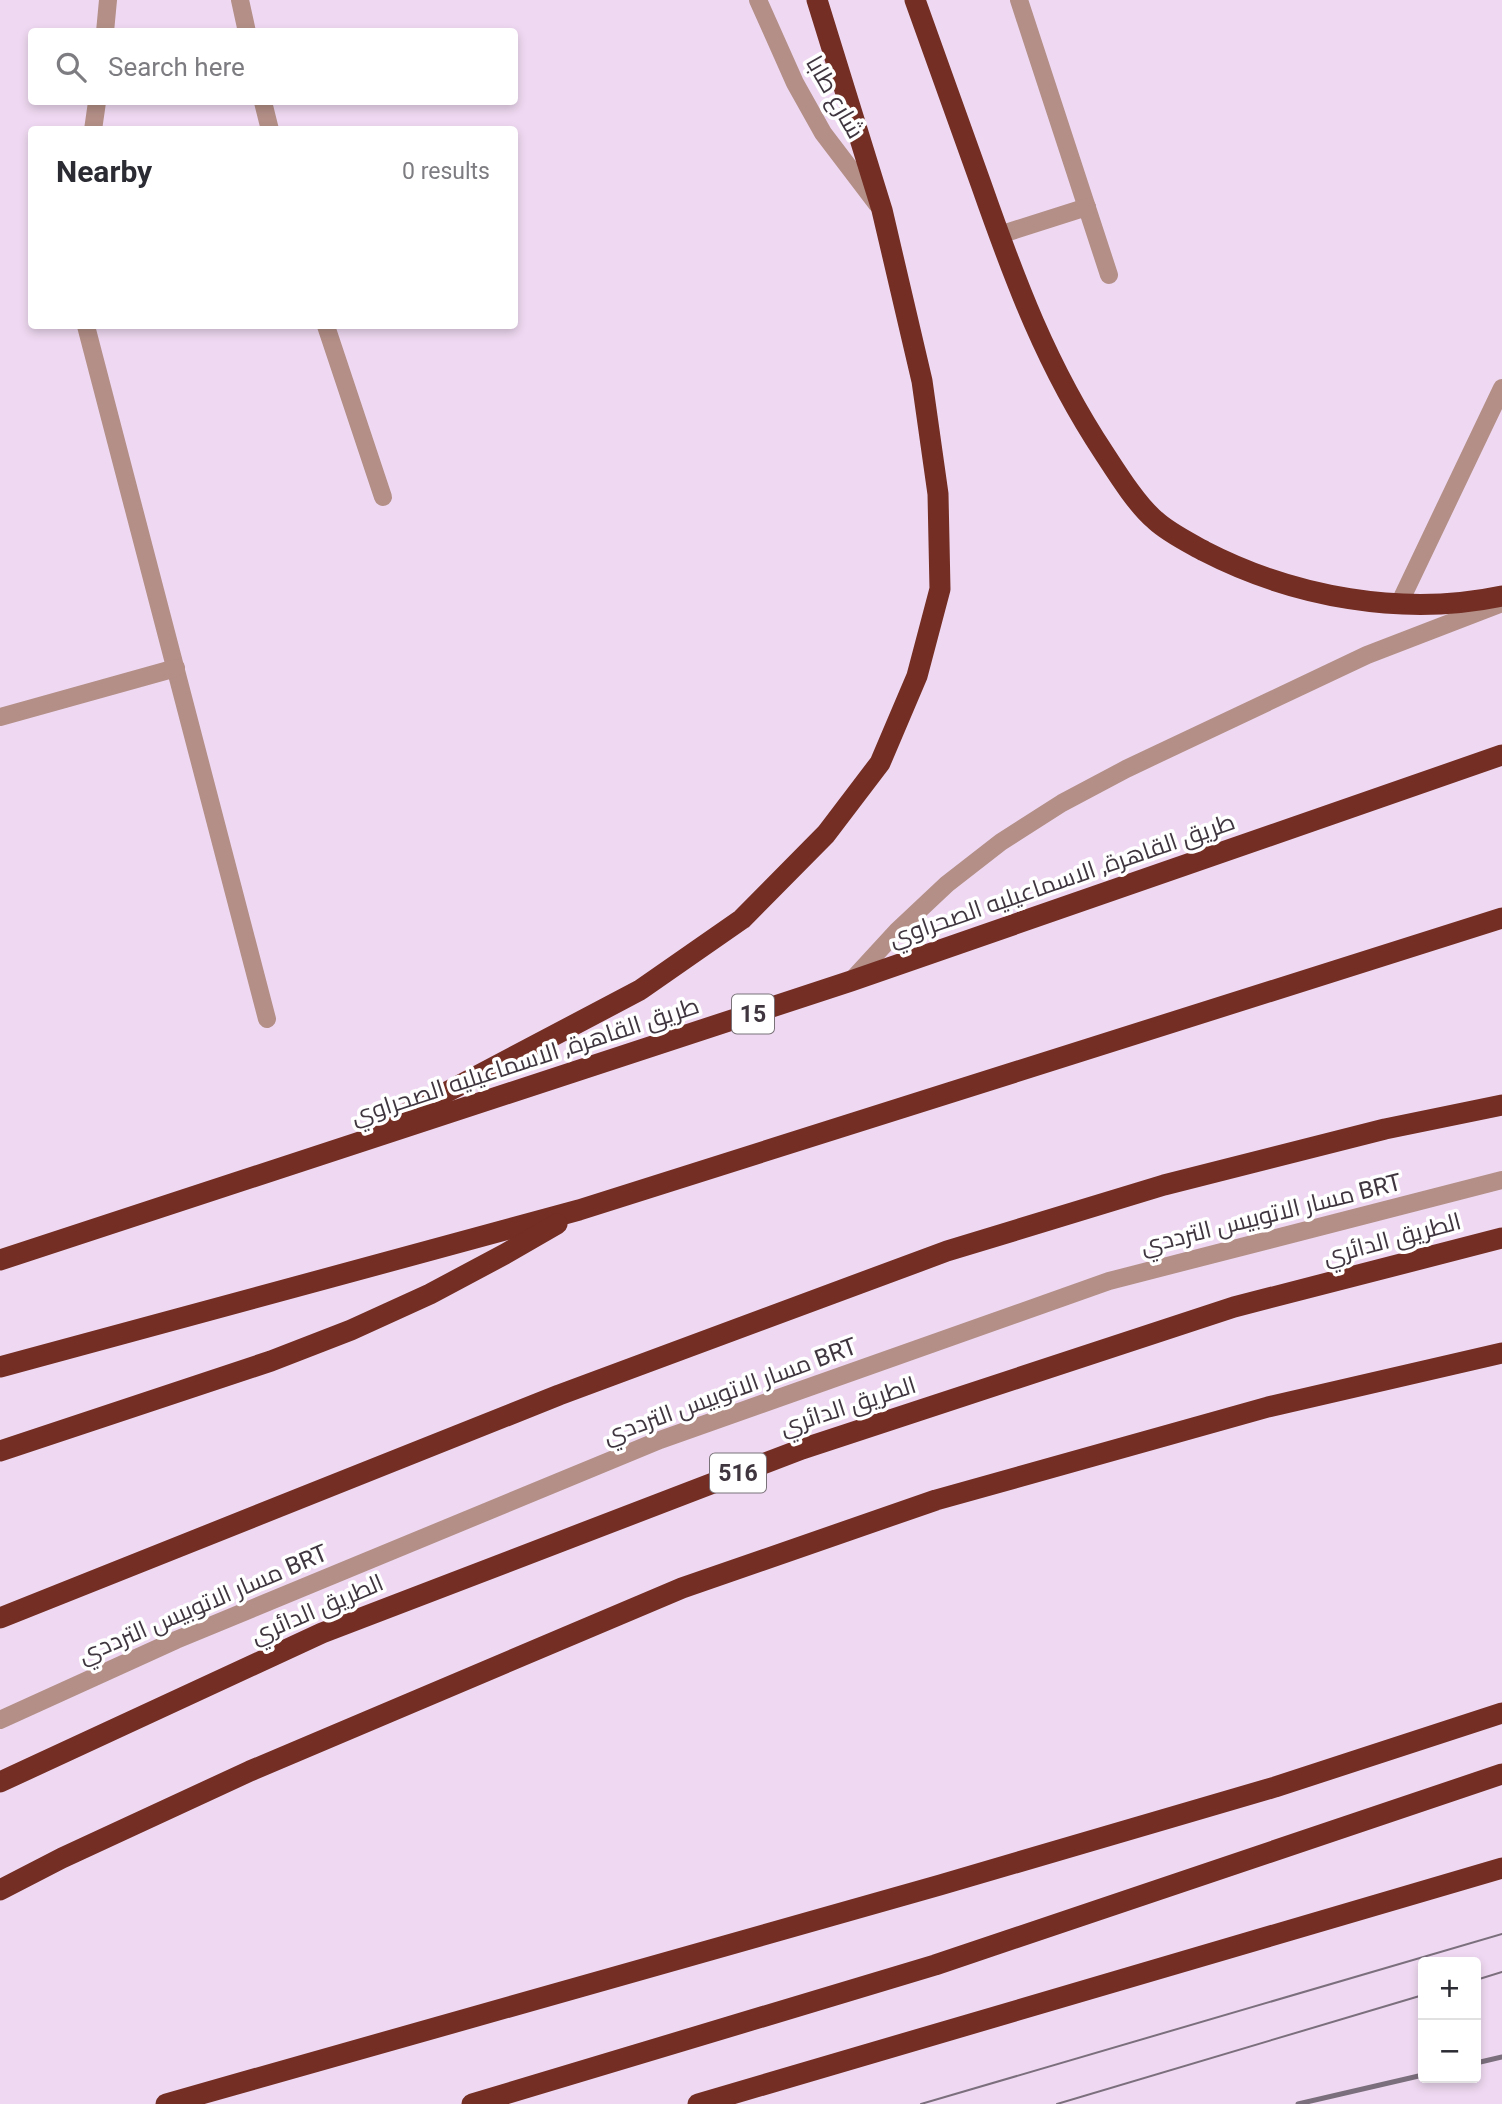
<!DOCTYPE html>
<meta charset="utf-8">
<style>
:root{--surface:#fff;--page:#f7f7f7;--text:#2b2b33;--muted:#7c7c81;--line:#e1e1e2}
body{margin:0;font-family:Roboto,Cairo,sans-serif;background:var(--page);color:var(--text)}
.controls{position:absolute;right:21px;bottom:21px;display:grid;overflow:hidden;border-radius:7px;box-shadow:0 4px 10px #0003}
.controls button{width:63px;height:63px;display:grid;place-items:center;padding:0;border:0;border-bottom:2px solid var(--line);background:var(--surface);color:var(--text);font:35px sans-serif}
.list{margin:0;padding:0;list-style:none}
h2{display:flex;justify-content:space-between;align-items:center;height:91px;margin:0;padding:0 28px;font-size:30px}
h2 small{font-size:23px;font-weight:400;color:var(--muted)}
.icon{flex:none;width:38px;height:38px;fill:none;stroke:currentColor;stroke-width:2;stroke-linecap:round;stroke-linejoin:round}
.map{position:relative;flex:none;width:1502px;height:2104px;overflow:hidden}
.search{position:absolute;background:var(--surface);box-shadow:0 4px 10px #0003;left:28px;top:28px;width:490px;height:77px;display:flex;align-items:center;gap:18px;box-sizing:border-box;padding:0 24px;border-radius:7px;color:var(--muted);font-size:26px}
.panel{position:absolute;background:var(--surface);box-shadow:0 4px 10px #0003;left:28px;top:126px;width:490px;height:203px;border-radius:7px}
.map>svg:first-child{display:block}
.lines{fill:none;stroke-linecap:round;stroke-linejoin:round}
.minor{stroke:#b38f87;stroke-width:18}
.highway{stroke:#742e23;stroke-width:21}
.tram{stroke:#7c6f7d;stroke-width:2}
.rail{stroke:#7c6f7d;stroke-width:5}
.labels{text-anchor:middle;stroke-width:7;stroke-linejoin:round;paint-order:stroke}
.shield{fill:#fff;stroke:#797279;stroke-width:2}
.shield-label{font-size:23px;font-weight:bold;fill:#3f363f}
.street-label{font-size:24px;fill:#3f363f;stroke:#fff}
</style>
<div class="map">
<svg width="1502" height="2104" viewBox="0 0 1502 2104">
<rect width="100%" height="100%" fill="#efd9f2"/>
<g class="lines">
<g class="minor">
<polyline points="240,0 247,32"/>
<polyline points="758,0 795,83 823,133 877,204"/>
<polyline points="1019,0 1109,275"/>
<polyline points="105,32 108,0"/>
<polyline points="263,102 270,130"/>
<polyline points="93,130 97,102"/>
<polyline points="999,235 1087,207"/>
<polyline points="86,326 267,1019"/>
<polyline points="326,326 383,497"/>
<polyline points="1399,604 1502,388"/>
<polyline points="0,717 176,668"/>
<polyline points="851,981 897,931 947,884 1001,842 1062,803 1126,769 1367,655 1502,603"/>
<polyline points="0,1720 176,1640 660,1440 1109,1281 1502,1180"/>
</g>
<g class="highway">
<path d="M915 0C937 61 959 123 981 184 1015 281 1047 367 1104 453 1117 473 1137 505 1155 520 1169 533 1188 542 1204 551 1293 597 1403 617 1502 596"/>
<polyline points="390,1122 640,990 742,919 826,834 880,763 917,676 940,589 938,494 922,381 882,210 817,0"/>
<polyline points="0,1260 851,981 1502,755"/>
<polyline points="0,1367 579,1210 1502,918"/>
<polyline points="0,1451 271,1361 351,1330 430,1294 505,1254 557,1224"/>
<polyline points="0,1618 559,1395 947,1251 1164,1185 1385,1129 1502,1105"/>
<polyline points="0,1782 322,1633 802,1449 1234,1307 1502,1238"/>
<polyline points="0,1890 62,1858 250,1771 682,1588 936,1500 1268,1407 1502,1353"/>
<polyline points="166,2104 940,1885 1275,1787 1502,1713"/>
<polyline points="472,2104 935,1965 1502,1774"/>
<polyline points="698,2104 1502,1868"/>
</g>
<g class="tram">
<polyline points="1476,1980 1502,1972"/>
<polyline points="921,2104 1502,1934"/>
<polyline points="1057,2104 1423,1995"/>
</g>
<g class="rail">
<polyline points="1476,2063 1502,2057"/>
<polyline points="1298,2104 1423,2075"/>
</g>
</g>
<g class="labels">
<g class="shield">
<rect x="732" y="994.5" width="42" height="39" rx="5"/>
<rect x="710" y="1453.5" width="56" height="39" rx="5"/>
</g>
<g class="shield-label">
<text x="753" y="1022">15</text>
<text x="738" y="1481">516</text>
</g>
<g class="street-label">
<text transform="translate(835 97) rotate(60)" y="8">شارع طابا</text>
<text transform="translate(1062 880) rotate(-19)" y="8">طريق القاهرة, الاسماعيليه الصحراوي</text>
<text transform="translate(525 1061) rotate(-18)" y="8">طريق القاهرة, الاسماعيليه الصحراوي</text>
<text transform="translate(1271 1214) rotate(-14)" y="8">مسار الاتوبيس الترددي BRT</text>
<text transform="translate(1392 1239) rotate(-15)" y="8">الطريق الدائري</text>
<text transform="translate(730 1391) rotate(-20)" y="8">مسار الاتوبيس الترددي BRT</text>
<text transform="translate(848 1406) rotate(-18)" y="8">الطريق الدائري</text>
<text transform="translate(203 1604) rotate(-23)" y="8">مسار الاتوبيس الترددي BRT</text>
<text transform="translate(317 1609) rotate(-23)" y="8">الطريق الدائري</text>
</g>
</g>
</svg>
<div class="controls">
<button>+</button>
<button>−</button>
</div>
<div class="search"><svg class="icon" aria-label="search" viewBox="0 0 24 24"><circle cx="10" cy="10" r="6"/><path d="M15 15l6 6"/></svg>Search here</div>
<section class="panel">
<h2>Nearby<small>0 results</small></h2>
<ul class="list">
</ul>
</section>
</div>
